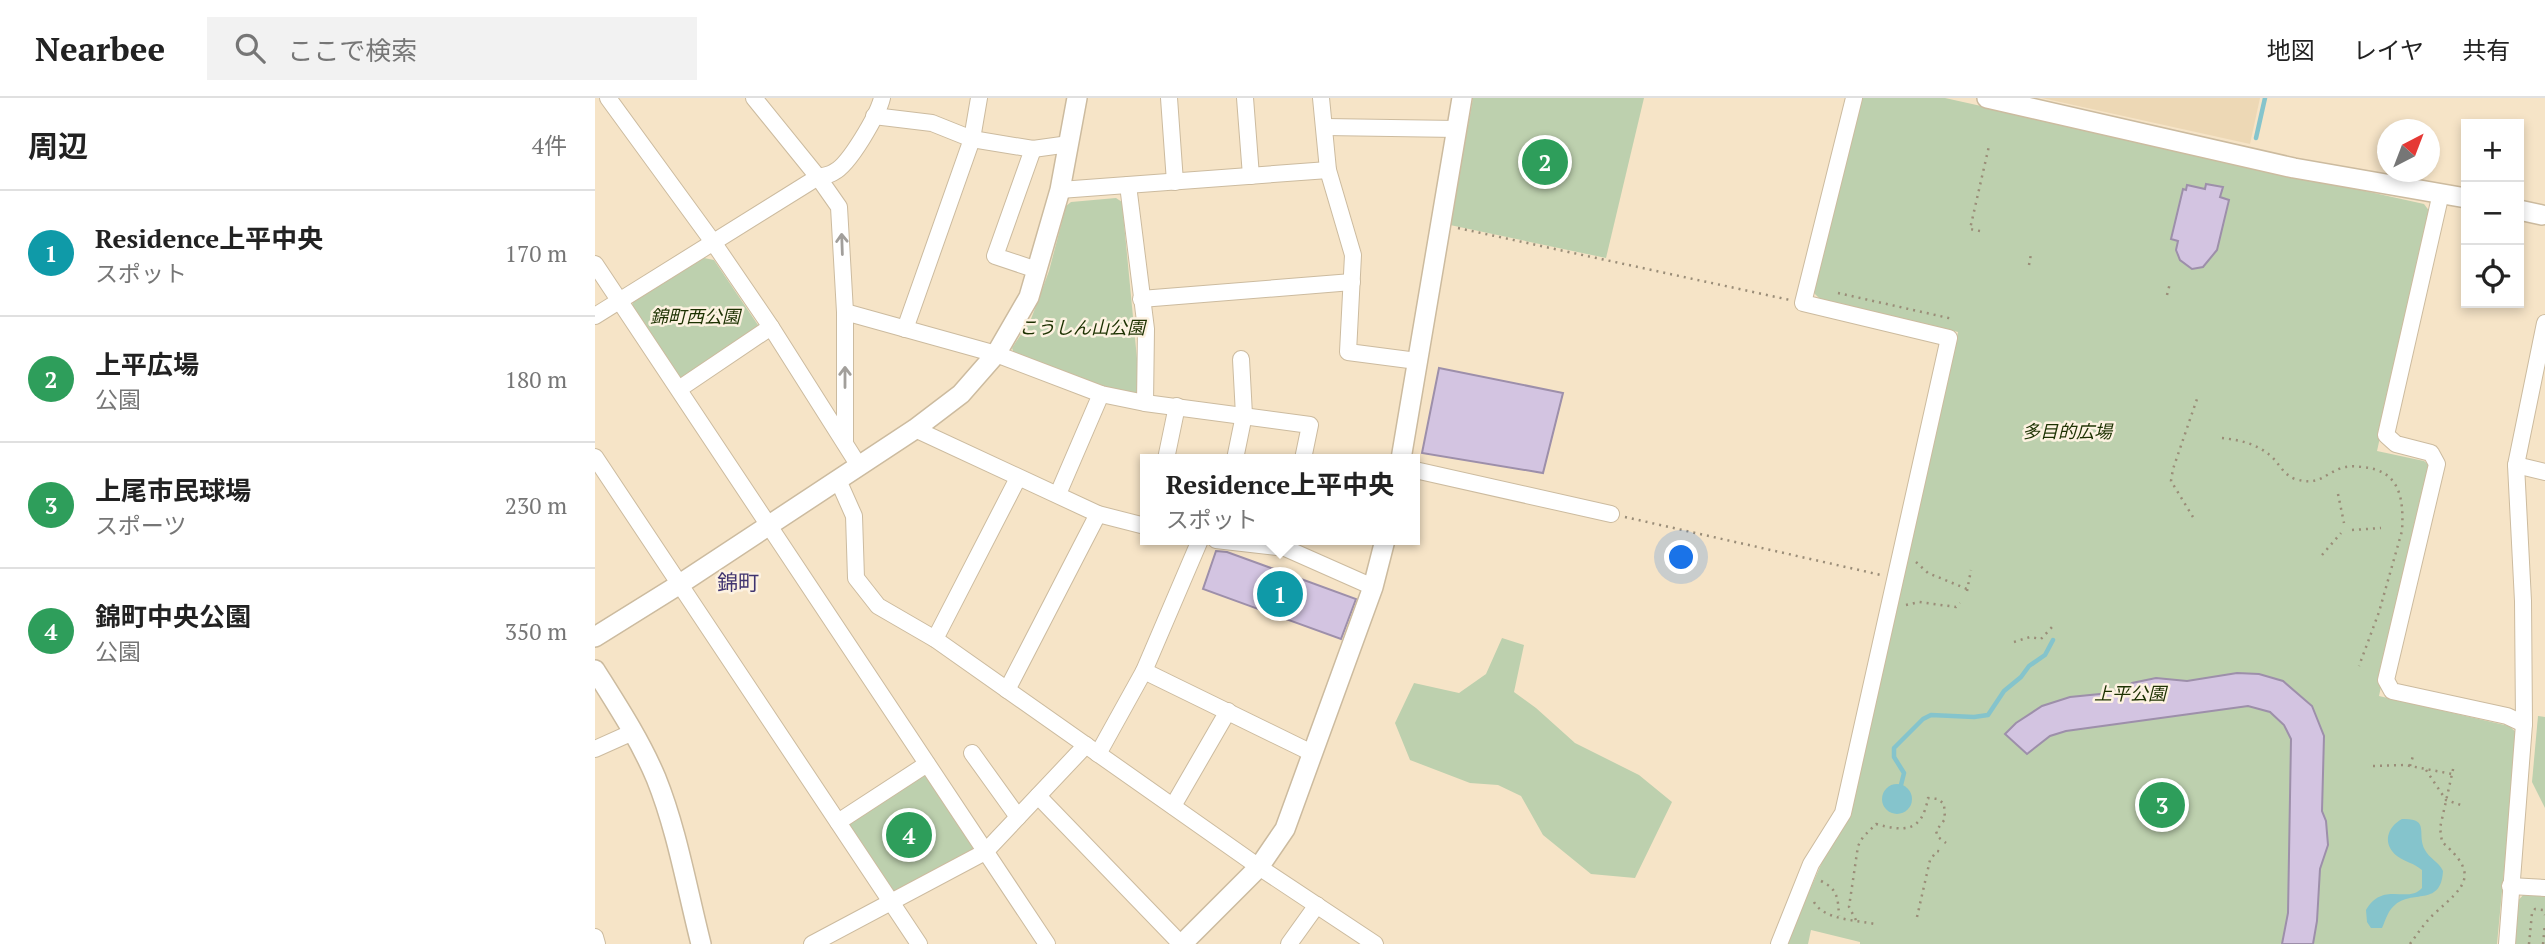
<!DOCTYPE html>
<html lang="ja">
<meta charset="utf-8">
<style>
:root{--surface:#fff;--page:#f2f2f2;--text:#222;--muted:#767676;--line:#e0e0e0;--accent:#1a73e8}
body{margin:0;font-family:"PT Serif","Noto Sans JP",serif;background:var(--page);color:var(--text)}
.controls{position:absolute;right:21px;top:21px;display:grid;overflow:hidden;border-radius:0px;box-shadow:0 4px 10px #0003}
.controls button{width:63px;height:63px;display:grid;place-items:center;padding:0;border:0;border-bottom:2px solid var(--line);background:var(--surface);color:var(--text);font:35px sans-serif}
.compass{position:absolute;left:1782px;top:21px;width:63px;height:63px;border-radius:50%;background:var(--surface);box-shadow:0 4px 10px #0003;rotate:42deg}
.you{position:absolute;left:1087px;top:460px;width:24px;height:24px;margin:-18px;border:5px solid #fff;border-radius:50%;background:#1a73e8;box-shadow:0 0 0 10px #1a73e833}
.badge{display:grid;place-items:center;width:46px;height:46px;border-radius:50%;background:var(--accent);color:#fff;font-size:23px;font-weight:700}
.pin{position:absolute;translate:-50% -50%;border:4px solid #fff;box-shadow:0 2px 7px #0006}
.popup{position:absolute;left:545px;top:356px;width:280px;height:91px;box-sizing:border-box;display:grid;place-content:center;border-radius:0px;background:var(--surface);filter:drop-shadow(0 2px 5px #0005);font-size:23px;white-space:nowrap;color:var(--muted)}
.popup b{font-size:26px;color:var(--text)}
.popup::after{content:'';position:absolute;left:50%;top:100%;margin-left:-14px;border:14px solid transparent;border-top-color:var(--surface)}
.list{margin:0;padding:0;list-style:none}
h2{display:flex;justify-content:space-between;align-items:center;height:91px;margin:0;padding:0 28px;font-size:30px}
h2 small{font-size:23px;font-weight:400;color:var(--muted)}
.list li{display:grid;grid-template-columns:46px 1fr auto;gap:21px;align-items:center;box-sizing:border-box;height:126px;padding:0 28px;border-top:2px solid var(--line)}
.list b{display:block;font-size:26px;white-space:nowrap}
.list p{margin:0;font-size:23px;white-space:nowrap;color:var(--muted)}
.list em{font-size:23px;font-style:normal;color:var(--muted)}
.icon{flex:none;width:38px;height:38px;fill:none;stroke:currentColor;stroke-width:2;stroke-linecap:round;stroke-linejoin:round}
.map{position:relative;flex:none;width:1950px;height:846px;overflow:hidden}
header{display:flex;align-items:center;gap:42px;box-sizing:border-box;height:98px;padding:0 35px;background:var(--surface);border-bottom:2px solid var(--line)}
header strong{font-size:33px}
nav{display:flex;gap:38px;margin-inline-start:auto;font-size:24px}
.search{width:490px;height:63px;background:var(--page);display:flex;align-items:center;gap:18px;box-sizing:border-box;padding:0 24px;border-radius:0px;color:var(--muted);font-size:26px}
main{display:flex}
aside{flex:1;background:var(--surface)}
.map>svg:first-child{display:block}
.built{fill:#edd8b5}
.green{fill:#bdd0ae}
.water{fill:#85c4cc}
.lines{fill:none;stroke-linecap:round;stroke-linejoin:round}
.stream{stroke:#85c4cc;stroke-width:4.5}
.building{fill:#d3c4e1;stroke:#9d8faa;stroke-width:2}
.minor-casing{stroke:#ccbb9f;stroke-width:18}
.tertiary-casing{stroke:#ccbb9f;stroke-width:22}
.path{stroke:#9a8d78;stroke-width:2.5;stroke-dasharray:2 5;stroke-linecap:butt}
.minor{stroke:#fff;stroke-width:16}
.tertiary{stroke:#fff;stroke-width:19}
.oneway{stroke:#a29f9b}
.labels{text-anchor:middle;stroke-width:5;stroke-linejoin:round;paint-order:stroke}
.park-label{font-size:18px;font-style:italic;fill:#1c3101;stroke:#fdf2e1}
.quarter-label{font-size:21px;fill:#403470;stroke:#fdf2e1}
</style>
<header>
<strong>Nearbee</strong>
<div class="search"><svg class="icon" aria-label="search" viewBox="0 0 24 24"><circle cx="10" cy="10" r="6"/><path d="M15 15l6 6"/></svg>ここで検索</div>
<nav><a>地図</a><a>レイヤ</a><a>共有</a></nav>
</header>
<main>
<aside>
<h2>周辺<small>4件</small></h2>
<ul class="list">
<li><span class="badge" style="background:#0f9aa8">1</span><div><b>Residence上平中央</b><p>スポット</p></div><em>170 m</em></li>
<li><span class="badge" style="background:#2e9e5b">2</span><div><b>上平広場</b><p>公園</p></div><em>180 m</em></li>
<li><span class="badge" style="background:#2e9e5b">3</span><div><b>上尾市民球場</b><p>スポーツ</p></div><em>230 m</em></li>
<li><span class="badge" style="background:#2e9e5b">4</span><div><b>錦町中央公園</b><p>公園</p></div><em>350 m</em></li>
</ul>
</aside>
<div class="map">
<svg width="1950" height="846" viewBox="0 0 1950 846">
<rect width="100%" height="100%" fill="#f6e4c7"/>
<polygon class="built" points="1447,0 1665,0 1655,46"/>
<g class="green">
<polygon points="878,0 1049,0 1011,160 855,127"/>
<polygon points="1266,0 1350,0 1829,106 1835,114 1782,353 1829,363 1834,367 1784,598 1914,628 1922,635 1902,846 1265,846 1265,844 1216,832 1213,846 1191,846 1235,746 1308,474 1363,234 1226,202 1219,195"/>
<polygon points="521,100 527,104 545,292 539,298 505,292 420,258 417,250 436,221 454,173 471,108 476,104"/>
<polygon points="109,160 119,162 163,227 161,235 92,281 84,280 36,212 38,204"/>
<polygon points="907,540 929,547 919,594 941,610 980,645 1044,677 1077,704 1040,780 996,776 948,737 926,698 903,687 875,685 815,662 800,625 819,585 864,595 891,576"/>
<polygon points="1943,618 1950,619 1950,710 1937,684"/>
<polygon points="323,677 331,678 378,749 377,756 301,796 295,793 250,726"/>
<polygon points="1929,796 1950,797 1950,846 1917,846 1920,806"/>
</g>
<g class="water">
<circle cx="1302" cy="701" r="15"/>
<path d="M1807 721C1836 720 1821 736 1830 752 1834 760 1844 764 1848 773 1846 808 1820 792 1801 806 1793 812 1791 821 1787 830H1776L1772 824 1771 812C1788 783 1813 806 1827 790V772C1819 765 1810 764 1802 758 1787 746 1792 729 1807 721Z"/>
</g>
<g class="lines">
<g class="stream">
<polyline points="1661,40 1670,0"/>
<polyline points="1306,687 1309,675 1299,659 1299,650 1328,621 1336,617 1379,619 1393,617 1409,593 1426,579 1434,568 1450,557 1458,542"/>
</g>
</g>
<g class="building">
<polygon points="1611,86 1628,89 1625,99 1634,102 1622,152 1608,169 1597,171 1585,162 1581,152 1583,143 1576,141 1588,91 1591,92 1592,87 1610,91"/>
<polygon points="844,270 968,295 948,375 827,355"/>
<polygon points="621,453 632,454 761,501 746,541 608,491"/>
<polygon points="1642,575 1664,576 1688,583 1717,608 1729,638 1727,713 1731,723 1733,747 1725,771 1722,823 1718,846 1687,846 1693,815 1696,641 1689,627 1675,614 1653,608 1471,633 1455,638 1432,656 1410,636 1421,625 1447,608 1475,599 1525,594 1537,585 1561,580 1592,583"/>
</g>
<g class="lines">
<defs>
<g id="minor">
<polyline points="13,0 118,144 176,229 264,368"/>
<polyline points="159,0 223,79 244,109 250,214 250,345"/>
<polyline points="574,0 580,84"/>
<polyline points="650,0 656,78"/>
<polyline points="726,0 733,72 758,157 753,254 822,263"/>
<polyline points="279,18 337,25 377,41 438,51 474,46"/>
<polyline points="730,29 862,31"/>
<polyline points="438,51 400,158 442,172"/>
<polyline points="533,87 551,231 550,305"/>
<polyline points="465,92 733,72"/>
<polyline points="1846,95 1791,337 1801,346 1836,355 1842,366 1791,582 1797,593 1912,618 1929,626"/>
<polyline points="0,166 452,846"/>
<polyline points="546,201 757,184"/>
<polyline points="250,214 401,256 506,296 550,305 715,327 708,361"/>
<path d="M0 218 223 79C228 78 235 77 239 74 254 67 283 17 287 0"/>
<polyline points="310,231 377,41 384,0"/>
<polyline points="84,291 176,229"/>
<polyline points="320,331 503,416 550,428"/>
<polyline points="0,359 324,846"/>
<polyline points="571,361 582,308"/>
<polyline points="640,361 649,317 646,261"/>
<polyline points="1921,367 1950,374"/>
<polyline points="820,372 1016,416"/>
<polyline points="243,382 259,418 261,480 283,508 340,541 664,769 780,846"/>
<polyline points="463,396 506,296"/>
<polyline points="621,442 690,450 778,489"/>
<polyline points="340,541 423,380"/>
<polyline points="549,573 717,655"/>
<polyline points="412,592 503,416"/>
<polyline points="0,651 38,634"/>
<polyline points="377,655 423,719"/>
<polyline points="503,656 549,573 605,442"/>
<polyline points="443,698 586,846"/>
<polyline points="578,708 633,613"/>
<polyline points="243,724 332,666"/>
<polyline points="1915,788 1950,790"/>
<polyline points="0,839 2,846"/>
<polyline points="217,846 390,754 491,647"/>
<polyline points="694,846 722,807"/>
<polyline points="1184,846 1216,766 1248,715 1354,240 1208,205 1259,0"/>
<polyline points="1912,846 1929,626 1928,503 1921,367 1950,225"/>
</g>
<g id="tertiary">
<polyline points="1392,0 1699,70 1871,100"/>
<polyline points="1924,112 1947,117"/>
<polyline points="806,361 867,0"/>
<polyline points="0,539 85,486 320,331 366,296 401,256 434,199 465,92 482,0"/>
<path d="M0 572C22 607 45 642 61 680 82 732 92 791 106 846"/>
<polyline points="587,846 664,769 690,731 778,489 790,442"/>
</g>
</defs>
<use href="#minor" class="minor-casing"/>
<use href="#tertiary" class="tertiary-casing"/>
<g class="path">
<polyline points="863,130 1195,202"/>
<polyline points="1385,133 1375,131 1394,48"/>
<polyline points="1434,167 1436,156"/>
<polyline points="1243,195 1358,221"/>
<polyline points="1572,197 1575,185"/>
<path d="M1627 340C1645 342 1663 346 1677 359 1685 367 1689 377 1700 381 1724 388 1728 377 1746 370 1753 368 1760 368 1767 369 1805 372 1809 400 1807 433L1784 514 1764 568"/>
<polyline points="1743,396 1749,425"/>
<polyline points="1030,419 1286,477"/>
<polyline points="1598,419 1576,383 1578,371 1603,298"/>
<polyline points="1757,432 1786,430"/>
<polyline points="1727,457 1746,435"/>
<polyline points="1321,464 1333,475 1372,491"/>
<polyline points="1372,493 1376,472"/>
<polyline points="1311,507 1324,504 1361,509 1365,505"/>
<polyline points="1419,544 1435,539 1446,541 1458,528"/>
<polyline points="1778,668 1810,667 1857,676"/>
<polyline points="1815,668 1818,658"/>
<polyline points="1831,672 1851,702 1866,707"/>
<path d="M1226 783C1243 791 1243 801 1244 818"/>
<path d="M1219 804C1229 822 1261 822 1280 826"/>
<polyline points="1322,819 1335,762 1342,753 1349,754"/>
<path d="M1261 822 1254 809 1263 748 1268 739 1281 726C1310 734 1327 734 1333 700L1343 701 1349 706 1350 721 1341 733 1343 739 1351 745"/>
<path d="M1815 846C1823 835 1830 824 1840 815 1870 788 1885 777 1847 744L1845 730 1859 667"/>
<polyline points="1934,846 1937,815 1940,811 1948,812 1950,817"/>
<polyline points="1948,846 1950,825"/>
</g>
<use href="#minor" class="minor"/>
<use href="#tertiary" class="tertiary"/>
</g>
<defs><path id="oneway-shaft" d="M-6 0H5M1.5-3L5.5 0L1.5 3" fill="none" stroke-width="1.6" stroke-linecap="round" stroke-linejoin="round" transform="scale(1.75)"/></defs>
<g class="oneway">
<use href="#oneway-shaft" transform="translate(247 146) rotate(-92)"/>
<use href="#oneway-shaft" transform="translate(250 279) rotate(-90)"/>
</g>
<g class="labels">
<g class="park-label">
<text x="100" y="225">錦町西公園</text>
<text x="487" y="236">こうしん山公園</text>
<text x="1472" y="340">多目的広場</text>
<text x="1535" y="602">上平公園</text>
</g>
<g class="quarter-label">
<text x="143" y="492">錦町</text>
</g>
</g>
</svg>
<div class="controls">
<button>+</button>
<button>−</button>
<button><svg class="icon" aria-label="locate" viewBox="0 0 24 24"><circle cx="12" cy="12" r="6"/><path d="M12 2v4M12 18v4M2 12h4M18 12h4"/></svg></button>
</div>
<svg class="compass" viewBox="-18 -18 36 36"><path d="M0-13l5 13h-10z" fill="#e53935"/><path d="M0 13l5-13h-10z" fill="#767676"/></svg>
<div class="you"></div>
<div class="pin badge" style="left:685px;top:496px;background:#0f9aa8">1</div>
<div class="popup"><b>Residence上平中央</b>スポット</div>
<div class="pin badge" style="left:950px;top:64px;background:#2e9e5b">2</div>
<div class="pin badge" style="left:1567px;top:707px;background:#2e9e5b">3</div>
<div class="pin badge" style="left:314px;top:737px;background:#2e9e5b">4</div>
</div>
</main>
